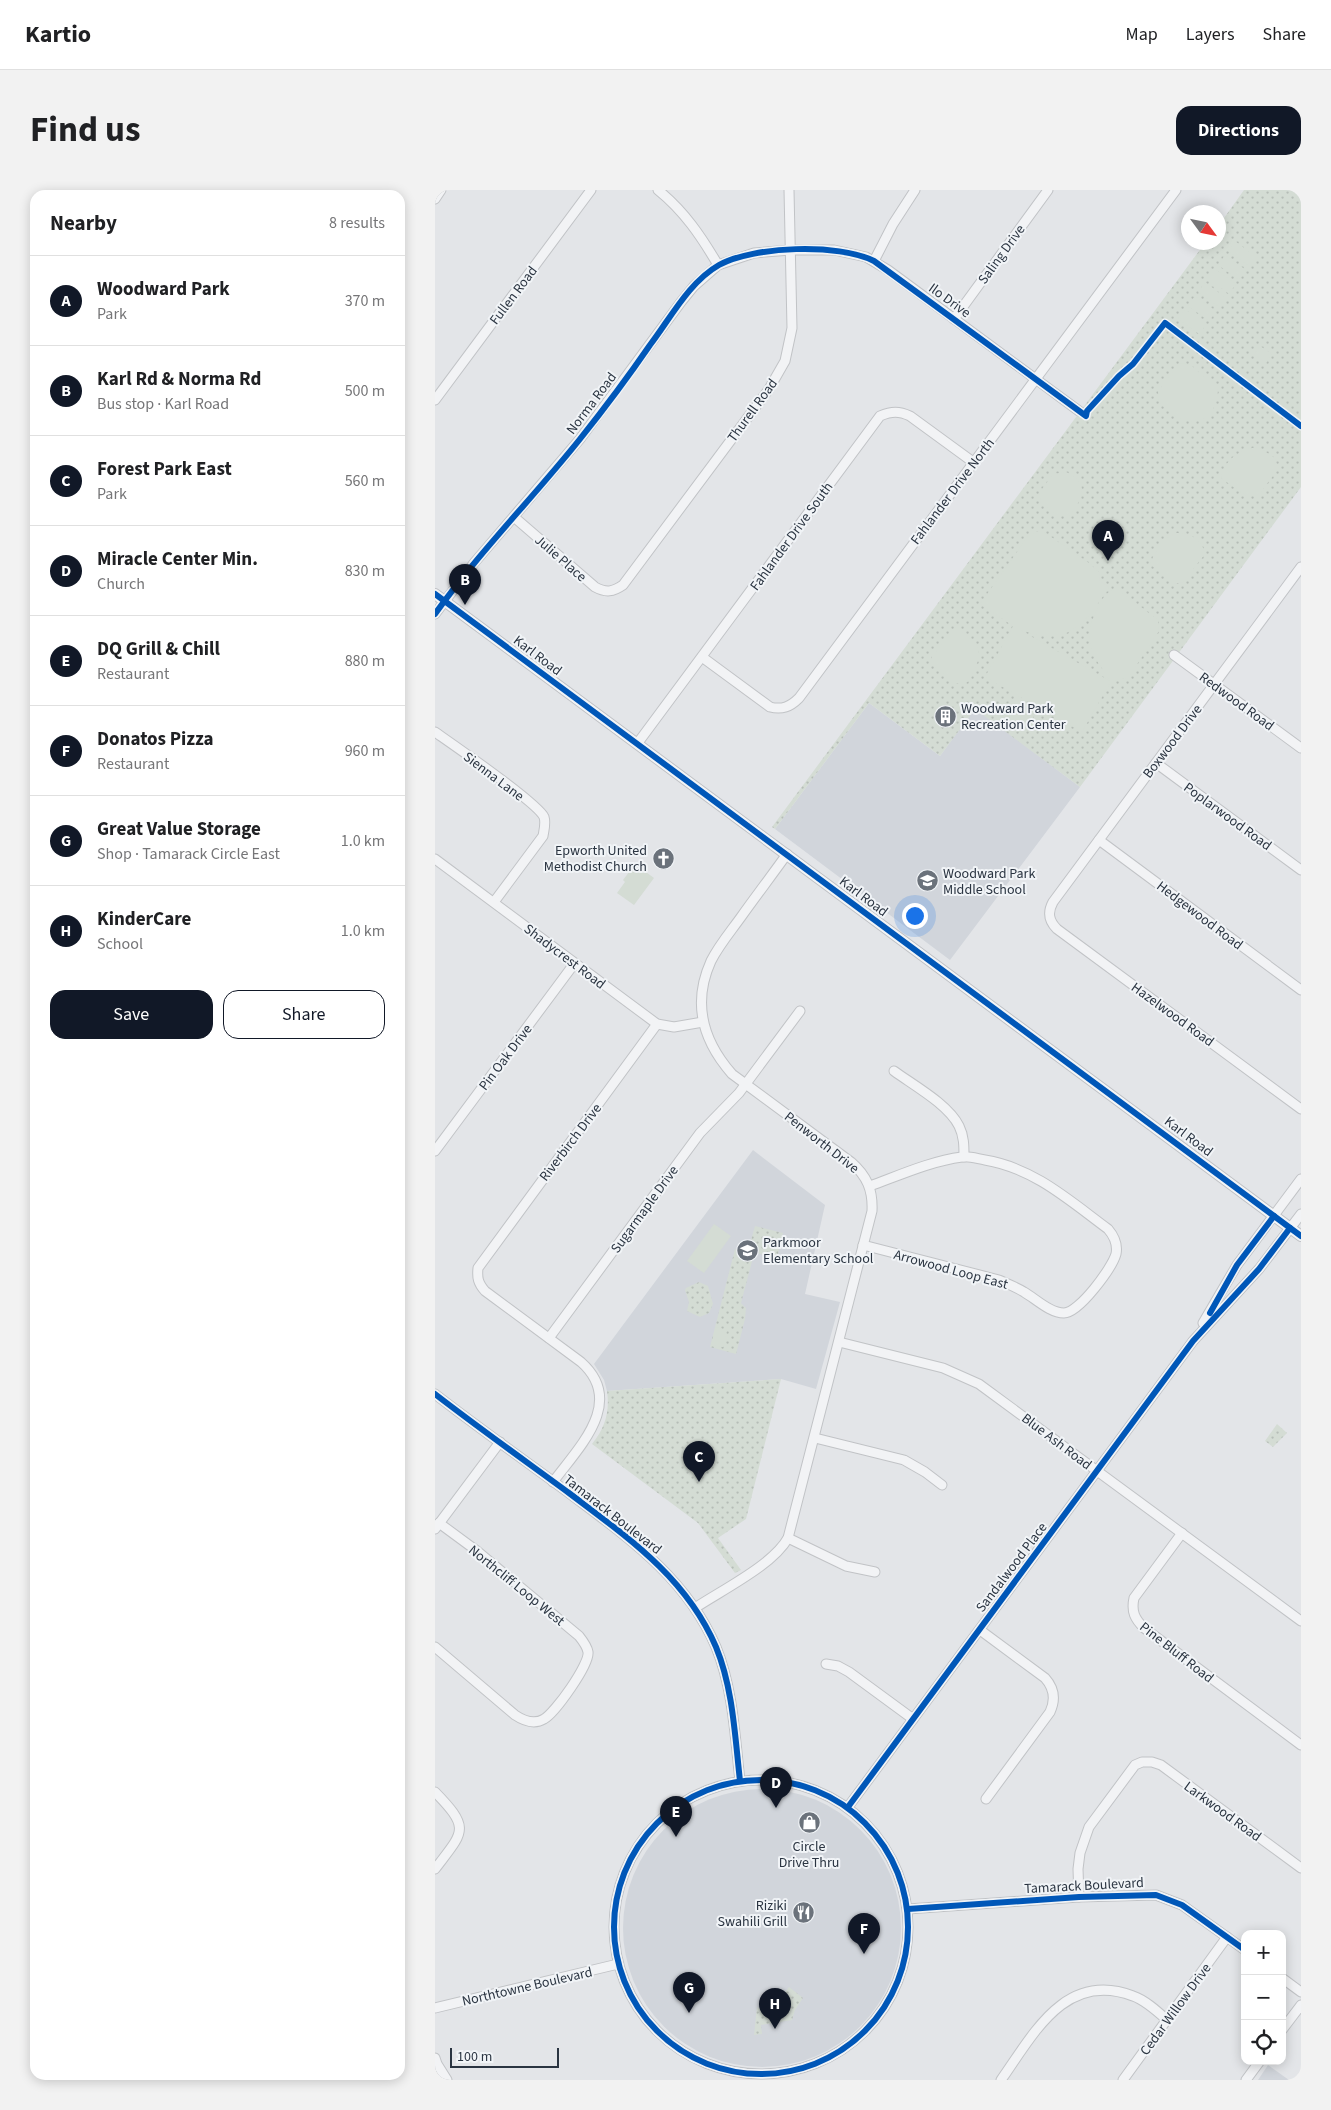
<!DOCTYPE html>
<meta charset="utf-8">
<style>
:root{--surface:#fff;--page:#f2f2f2;--text:#202124;--muted:#757577;--line:#e0e0e0;--accent:#111827}
body{margin:0;font-family:"Source Sans 3",sans-serif;background:var(--page);color:var(--text)}
.controls{position:absolute;right:15px;bottom:15px;display:grid;overflow:hidden;border-radius:10px;box-shadow:0 2px 12px #0003}
.controls button{width:45px;height:45px;display:grid;place-items:center;padding:0;border:0;border-bottom:1px solid var(--line);background:var(--surface);color:var(--text);font:25px sans-serif}
.compass{position:absolute;left:746px;top:15px;width:45px;height:45px;border-radius:50%;background:var(--surface);box-shadow:0 2px 12px #0003;rotate:123deg}
.scale{position:absolute;left:15px;bottom:12px;width:109px;box-sizing:border-box;padding-left:5px;border:2px solid #2a3441;border-top:0;font-size:14px;line-height:18px;white-space:nowrap;color:#2a3441;-webkit-text-stroke:4px #f1f4f7;paint-order:stroke}
.you{position:absolute;left:479px;top:725px;width:18px;height:18px;margin:-12px;border:4px solid #fff;border-radius:50%;background:#1a73e8;box-shadow:0 0 0 8px #1a73e833}
.badge{display:grid;place-items:center;width:32px;height:32px;border-radius:50%;background:var(--accent);color:#fff;font-size:16px;font-weight:700}
.pin{position:absolute;translate:-50% -41px;filter:drop-shadow(0 1px 2px #0008)}
.pin::after{content:'';position:absolute;top:26px;width:18px;height:15px;background:inherit;clip-path:polygon(0 0,100% 0,50% 100%)}
.list{margin:0;padding:0;list-style:none}
h2{display:flex;justify-content:space-between;align-items:center;height:65px;margin:0;padding:0 20px;font-size:21px}
h2 small{font-size:16px;font-weight:400;color:var(--muted)}
.list li{display:grid;grid-template-columns:32px 1fr auto;gap:15px;align-items:center;box-sizing:border-box;height:90px;padding:0 20px;border-top:1px solid var(--line)}
.list b{display:block;font-size:19px;white-space:nowrap}
.list p{margin:0;font-size:16px;white-space:nowrap;color:var(--muted)}
.list em{font-size:16px;font-style:normal;color:var(--muted)}
.actions{display:flex;gap:10px;padding:15px 20px}
.actions a{flex:1;padding:11px 0;border:1px solid var(--accent);border-radius:15px;text-align:center;font-size:18px;color:var(--accent)}
.actions .main{background:var(--accent);color:#fff}
.icon{flex:none;width:28px;height:28px;fill:none;stroke:currentColor;stroke-width:2;stroke-linecap:round;stroke-linejoin:round}
.map{position:relative;flex:none;width:866px;height:1890px;overflow:hidden;border-radius:15px}
header{display:flex;align-items:center;gap:30px;box-sizing:border-box;height:70px;padding:0 25px;background:var(--surface);border-bottom:1px solid var(--line)}
header strong{font-size:24px}
nav{display:flex;gap:28px;margin-inline-start:auto;font-size:18px}
.intro{display:flex;align-items:center;justify-content:space-between;box-sizing:border-box;height:120px;padding:0 30px}
h1{margin:0;font-size:35px}
.button{padding:12px 22px;border-radius:15px;background:var(--accent);color:#fff;font-size:18px;font-weight:700}
main{display:flex;gap:30px;padding:0 30px}
aside{flex:1;background:var(--surface);border-radius:15px;box-shadow:0 2px 12px #0003}
.map>svg:first-child{display:block}
.built{fill:#d1d5db}
.park{fill:url(#park-dots)}
.garden{fill:#d4dcd4}
.lines{fill:none;stroke-linecap:round;stroke-linejoin:round}
.minor-casing{stroke:#c1c3c6;stroke-width:11}
.major-casing{stroke:#c0c2c6;stroke-width:12}
.minor{stroke:#f2f3f5;stroke-width:9}
.major{stroke:#f6f7f7;stroke-width:10}
.cycleway-casing{stroke:#f1f4f7;stroke-width:9}
.cycleway{stroke:#0057b8;stroke-width:6}
.labels{text-anchor:middle;stroke-width:4;stroke-linejoin:round;paint-order:stroke}
.street-label{font-size:14px;fill:#2a3441;stroke:#f1f4f7}
.poi-label{font-size:14px;fill:#2a3441;stroke:#f1f4f7;text-anchor:start}
</style>
<header>
<strong>Kartio</strong>
<nav><a>Map</a><a>Layers</a><a>Share</a></nav>
</header>
<div class="intro"><h1>Find us</h1><a class="button">Directions</a></div>
<main>
<aside>
<h2>Nearby<small>8 results</small></h2>
<ul class="list">
<li><span class="badge">A</span><div><b>Woodward Park</b><p>Park</p></div><em>370 m</em></li>
<li><span class="badge">B</span><div><b>Karl Rd &amp; Norma Rd</b><p>Bus stop · Karl Road</p></div><em>500 m</em></li>
<li><span class="badge">C</span><div><b>Forest Park East</b><p>Park</p></div><em>560 m</em></li>
<li><span class="badge">D</span><div><b>Miracle Center Min.</b><p>Church</p></div><em>830 m</em></li>
<li><span class="badge">E</span><div><b>DQ Grill &amp; Chill</b><p>Restaurant</p></div><em>880 m</em></li>
<li><span class="badge">F</span><div><b>Donatos Pizza</b><p>Restaurant</p></div><em>960 m</em></li>
<li><span class="badge">G</span><div><b>Great Value Storage</b><p>Shop · Tamarack Circle East</p></div><em>1.0 km</em></li>
<li><span class="badge">H</span><div><b>KinderCare</b><p>School</p></div><em>1.0 km</em></li>
</ul>
<div class="actions"><a class="main">Save</a><a>Share</a></div>
</aside>
<div class="map">
<svg width="866" height="1890" viewBox="0 0 866 1890">
<defs>
<pattern id="park-dots" width="8" height="8" patternUnits="userSpaceOnUse" patternTransform="scale(1.25)"><rect width="8" height="8" fill="#d4dcd4"/><path d="M2 2h.1M6 6h.1" fill="none" stroke="#b6bdb7" stroke-width="1.8" stroke-linecap="round"/></pattern>
</defs>
<rect width="100%" height="100%" fill="#e3e5e8"/>
<g class="built">
<polygon points="434,513 505,566 540,518 645,597 515,770 340,639"/>
<polygon points="318,960 390,1015 370,1104 405,1112 381,1199 346,1189 172,1201 169,1190 159,1174"/>
<circle cx="327" cy="1738" r="139"/>
<polygon points="833,1875 854,1890 823,1890"/>
</g>
<g class="park">
<polygon points="809,0 866,0 866,297 645,597 540,519 505,566 434,513 340,639 337,637 770,53 784,52 784,35"/>
<polygon points="320,1036 348,1043 342,1068 313,1061"/>
<polygon points="300,1059 319,1064 306,1113 311,1118 310,1129 301,1164 275,1157"/>
<polygon points="264,1092 273,1096 278,1114 274,1123 265,1127 252,1121 254,1112 250,1100 251,1098"/>
<path d="M346 1189 311 1329 283 1348 306 1380 300 1383 263 1333 157 1254C170 1238 175 1222 172 1201Z"/>
<polygon points="842,1234 852,1243 838,1257 830,1251"/>
<polygon points="354,1797 368,1808 360,1820 357,1830 326,1835 327,1844 319,1845 322,1817 333,1824"/>
</g>
<g class="garden">
<polygon points="800,51 821,67 814,76 793,61"/>
<polygon points="790,65 811,80 804,90 783,75"/>
<polygon points="780,79 801,94 794,104 773,88"/>
<polygon points="770,92 791,108 784,117 763,102"/>
<polygon points="760,106 781,121 774,131 753,116"/>
<polygon points="750,119 771,135 764,144 743,129"/>
<polygon points="825,156 837,164 831,173 819,164"/>
<path d="M745 173 756 175 783 199C781 240 746 240 724 211L723 201Z"/>
<path d="M823 257 840 268 843 279 823 306H811L786 288C789 270 805 259 823 257Z"/>
<path d="M631 282C655 292 648 310 634 326H623L606 313 604 303 618 284Z"/>
<path d="M606 340 654 373 664 382 665 391 674 397C658 422 639 453 604 445 597 444 590 441 585 440L675 491C672 484 666 478 662 471 651 454 653 435 663 418 667 409 671 402 681 398L723 430 724 441 693 488 676 491 647 542 590 510 597 521 599 531C587 548 575 542 562 531 560 516 576 511 587 508L550 487 578 436 545 414 594 345Z"/>
<path d="M741 343C756 343 767 349 770 364L748 392 739 394 715 374C721 359 726 351 741 343Z"/>
<polygon points="521,437 541,454 545,466 535,490 528,495 521,493 496,474 497,466"/>
<polygon points="200,674 219,688 199,715 182,703 190,692 188,690"/>
<polygon points="279,1034 296,1046 269,1083 252,1071"/>
<polygon points="281,1137 292,1140 288,1157 276,1154"/>
</g>
<g class="lines">
<defs>
<g id="minor">
<path d="M223 0C249 21 266 46 283 75"/>
<polyline points="0,9 6,0"/>
<polyline points="439,71 458,34 480,0"/>
<polyline points="519,129 613,0"/>
<polyline points="0,210 156,0"/>
<path d="M79 327 160 397C171 403 178 402 188 395L334 199 350 171 357 138 354 0"/>
<path d="M866 377 618 712C612 723 614 731 622 739L866 919"/>
<polyline points="0,424 39,373 145,249 246,112 259,96 283,75 319,63 356,60 399,60 431,67 453,80 644,221"/>
<polyline points="739,465 866,558"/>
<path d="M267 467 335 517C347 520 355 517 364 508L741 0"/>
<path d="M0 542C17 554 103 613 109 627 111 633 109 640 108 646L59 712"/>
<path d="M202 554 445 226C457 221 464 221 475 226L538 272"/>
<polyline points="721,573 866,680"/>
<polyline points="664,650 866,800"/>
<polyline points="0,669 222,834 239,837 268,832"/>
<path d="M459 881C478 895 513 914 524 936 529 946 529 956 529 967"/>
<polyline points="0,961 139,774"/>
<path d="M428 1055 564 1090C573 1094 581 1097 589 1102 601 1109 615 1123 629 1123 644 1123 677 1078 681 1064 683 1054 679 1046 673 1039 635 1011 599 978 550 970 543 969 535 966 527 967 496 971 465 985 435 996"/>
<polyline points="768,1133 802,1075 866,989"/>
<polyline points="114,1148 265,943 304,903 365,821"/>
<polyline points="404,1152 508,1178 544,1194 866,1431"/>
<path d="M0 1204C44 1238 89 1270 134 1303 192 1347 251 1387 281 1457 298 1498 300 1547 305 1591"/>
<polyline points="380,1248 469,1270 490,1282 507,1295"/>
<path d="M118 1292C144 1257 191 1212 146 1172L50 1101C43 1093 42 1088 43 1078L222 834"/>
<polyline points="0,1339 65,1252"/>
<path d="M747 1343 699 1408C696 1422 700 1429 709 1438L866 1555"/>
<polyline points="353,1348 411,1376 440,1382"/>
<path d="M260 1418C287 1400 338 1375 353 1348L437 1021C438 1000 432 986 416 972L297 884C268 851 257 813 276 771 284 755 296 741 306 727 321 706 337 685 352 664"/>
<path d="M545 1440 610 1488C619 1498 621 1509 615 1522L551 1609"/>
<path d="M0 1457 80 1525C89 1531 99 1535 109 1529 120 1523 155 1474 153 1462 152 1456 148 1451 144 1446L42 1361 4 1333"/>
<polyline points="391,1474 403,1476 414,1482 478,1529"/>
<circle cx="326" cy="1737" r="147"/>
<path d="M0 1602C36 1639 29 1641 0 1679"/>
<polyline points="413,1617 758,1151 824,1079 866,1024"/>
<polyline points="644,1707 643,1679 645,1663 654,1637 700,1575 707,1572 717,1572 726,1575 866,1678"/>
<polyline points="473,1719 644,1707 721,1705 747,1715 810,1760"/>
<polyline points="847,1788 866,1802"/>
<polyline points="0,1818 183,1774"/>
<polyline points="847,1840 866,1815"/>
<polyline points="0,1868 2,1874 12,1890"/>
<path d="M566 1890C598 1845 630 1780 698 1806 710 1810 722 1821 732 1830"/>
<polyline points="688,1890 792,1747"/>
<polyline points="811,1890 825,1871"/>
</g>
<polyline id="major" points="0,404 866,1046"/>
</defs>
<use href="#minor" class="minor-casing"/>
<use href="#major" class="major-casing"/>
<use href="#minor" class="minor"/>
<use href="#major" class="major"/>
<defs>
<g id="cycleway">
<polyline points="0,404 866,1046"/>
<path d="M0 424C44 362 98 308 145 249 169 219 193 187 215 155 235 129 254 92 284 75 319 56 403 53 439 71L651 226 652 221 684 186 698 174 730 133 866 236"/>
<polyline points="775,1123 802,1075 839,1026"/>
<path d="M0 1204C44 1238 89 1270 134 1303 192 1347 251 1387 281 1457 298 1498 300 1547 305 1591"/>
<circle cx="326" cy="1737" r="147"/>
<polyline points="413,1617 758,1151 824,1079 855,1038"/>
<polyline points="473,1719 644,1707 721,1705 747,1715 810,1760"/>
</g>
</defs>
<use href="#cycleway" class="cycleway-casing"/>
<use href="#cycleway" class="cycleway"/>
</g>
<defs>
<symbol id="building-disc" viewBox="-11 -11 22 22"><circle r="9.5" fill="#6b727b" stroke="#f1f4f7"/><path d="M-4-6H4V6H1V3H-1V6H-4ZM-2.5-4.3h1.7v1.8h-1.7ZM.8-4.3h1.7v1.8H.8ZM-2.5-1h1.7V.8h-1.7ZM.8-1h1.7V.8H.8Z" fill="#fff"/></symbol>
<symbol id="church-disc" viewBox="-11 -11 22 22"><circle r="9.5" fill="#6b727b" stroke="#f1f4f7"/><path d="M-1.2-6h2.4v3.5h3.3v2.4h-3.3V6h-2.4V-.1h-3.3v-2.4h3.3Z" fill="#fff"/></symbol>
<symbol id="school-disc" viewBox="-11 -11 22 22"><circle r="9.5" fill="#6b727b" stroke="#f1f4f7"/><path d="M0-5L7-2L0 1L-7-2ZM-4 1L0 2.5L4 1V4Q0 6-4 4Z" fill="#fff"/></symbol>
<symbol id="shop-disc" viewBox="-11 -11 22 22"><circle r="9.5" fill="#6b727b" stroke="#f1f4f7"/><path d="M-5-2.5h2.3a2.7 3.5 0 0 1 5.4 0H5L5.5 6h-11ZM-1.5-2.5h3a1.5 2.3 0 0 0-3 0Z" fill="#fff"/></symbol>
<symbol id="restaurant-disc" viewBox="-11 -11 22 22"><circle r="9.5" fill="#6b727b" stroke="#f1f4f7"/><path d="M-5-6h1v4h1v-4h1v4h1v-4h1v5L-1.5 .5V6h-2V.5L-5-1ZM5-6V6H3V1.5H1.5Q1.5-4 5-6Z" fill="#fff"/></symbol>
</defs>
<g fill-rule="evenodd">
<use href="#building-disc" x="498" y="514" width="25" height="25"/>
<use href="#church-disc" x="216" y="656" width="25" height="25"/>
<use href="#school-disc" x="480" y="678" width="25" height="25"/>
<use href="#school-disc" x="300" y="1048" width="25" height="25"/>
<use href="#shop-disc" x="362" y="1620" width="25" height="25"/>
<use href="#restaurant-disc" x="356" y="1710" width="25" height="25"/>
</g>
<g class="labels">
<g class="street-label">
<text transform="translate(566 64) rotate(-54)" y="5">Saling Drive</text>
<text transform="translate(78 105) rotate(-53)" y="5">Fullen Road</text>
<text transform="translate(515 110) rotate(36)" y="5">Ilo Drive</text>
<text transform="translate(156 213) rotate(-53)" y="5">Norma Road</text>
<text transform="translate(317 220) rotate(-54)" y="5">Thurell Road</text>
<text transform="translate(517 301) rotate(-53)" y="5">Fahlander Drive North</text>
<text transform="translate(356 346) rotate(-54)" y="5">Fahlander Drive South</text>
<text transform="translate(126 368) rotate(41)" y="5">Julie Place</text>
<text transform="translate(103 465) rotate(37)" y="5">Karl Road</text>
<text transform="translate(802 511) rotate(36)" y="5">Redwood Road</text>
<text transform="translate(737 551) rotate(-53)" y="5">Boxwood Drive</text>
<text transform="translate(59 586) rotate(37)" y="5">Sienna Lane</text>
<text transform="translate(793 626) rotate(36)" y="5">Poplarwood Road</text>
<text transform="translate(429 706) rotate(37)" y="5">Karl Road</text>
<text transform="translate(765 725) rotate(37)" y="5">Hedgewood Road</text>
<text transform="translate(130 766) rotate(37)" y="5">Shadycrest Road</text>
<text transform="translate(738 824) rotate(36)" y="5">Hazelwood Road</text>
<text transform="translate(70 867) rotate(-53)" y="5">Pin Oak Drive</text>
<text transform="translate(754 946) rotate(37)" y="5">Karl Road</text>
<text transform="translate(135 952) rotate(-53)" y="5">Riverbirch Drive</text>
<text transform="translate(387 952) rotate(38)" y="5">Penworth Drive</text>
<text transform="translate(209 1019) rotate(-54)" y="5">Sugarmaple Drive</text>
<text transform="translate(516 1079) rotate(15)" y="5">Arrowood Loop East</text>
<text transform="translate(622 1251) rotate(37)" y="5">Blue Ash Road</text>
<text transform="translate(178 1324) rotate(38)" y="5">Tamarack Boulevard</text>
<text transform="translate(576 1377) rotate(-53)" y="5">Sandalwood Place</text>
<text transform="translate(82 1395) rotate(39)" y="5">Northcliff Loop West</text>
<text transform="translate(742 1462) rotate(38)" y="5">Pine Bluff Road</text>
<text transform="translate(788 1621) rotate(36)" y="5">Larkwood Road</text>
<text transform="translate(649 1695) rotate(-3)" y="5">Tamarack Boulevard</text>
<text transform="translate(92 1796) rotate(-13)" y="5">Northtowne Boulevard</text>
<text transform="translate(740 1819) rotate(-54)" y="5">Cedar Willow Drive</text>
</g>
<g class="poi-label">
<text x="526" y="523">Woodward Park<tspan x="526" dy="16">Recreation Center</tspan></text>
<text x="212" y="665" text-anchor="end">Epworth United<tspan x="212" dy="16">Methodist Church</tspan></text>
<text x="508" y="688">Woodward Park<tspan x="508" dy="16">Middle School</tspan></text>
<text x="328" y="1057">Parkmoor<tspan x="328" dy="16">Elementary School</tspan></text>
<text x="374" y="1661" text-anchor="middle">Circle<tspan x="374" dy="16">Drive Thru</tspan></text>
<text x="352" y="1720" text-anchor="end">Riziki<tspan x="352" dy="16">Swahili Grill</tspan></text>
</g>
</g>
</svg>
<div class="controls">
<button>+</button>
<button>−</button>
<button><svg class="icon" aria-label="locate" viewBox="0 0 24 24"><circle cx="12" cy="12" r="6"/><path d="M12 2v4M12 18v4M2 12h4M18 12h4"/></svg></button>
</div>
<svg class="compass" viewBox="-18 -18 36 36"><path d="M0-13l5 13h-10z" fill="#e53935"/><path d="M0 13l5-13h-10z" fill="#757577"/></svg>
<div class="scale">100 m</div>
<div class="you"></div>
<div class="pin badge" style="left:673px;top:371px">A</div>
<div class="pin badge" style="left:30px;top:415px">B</div>
<div class="pin badge" style="left:264px;top:1292px">C</div>
<div class="pin badge" style="left:341px;top:1618px">D</div>
<div class="pin badge" style="left:241px;top:1647px">E</div>
<div class="pin badge" style="left:429px;top:1764px">F</div>
<div class="pin badge" style="left:254px;top:1823px">G</div>
<div class="pin badge" style="left:340px;top:1839px">H</div>
</div>
</main>
